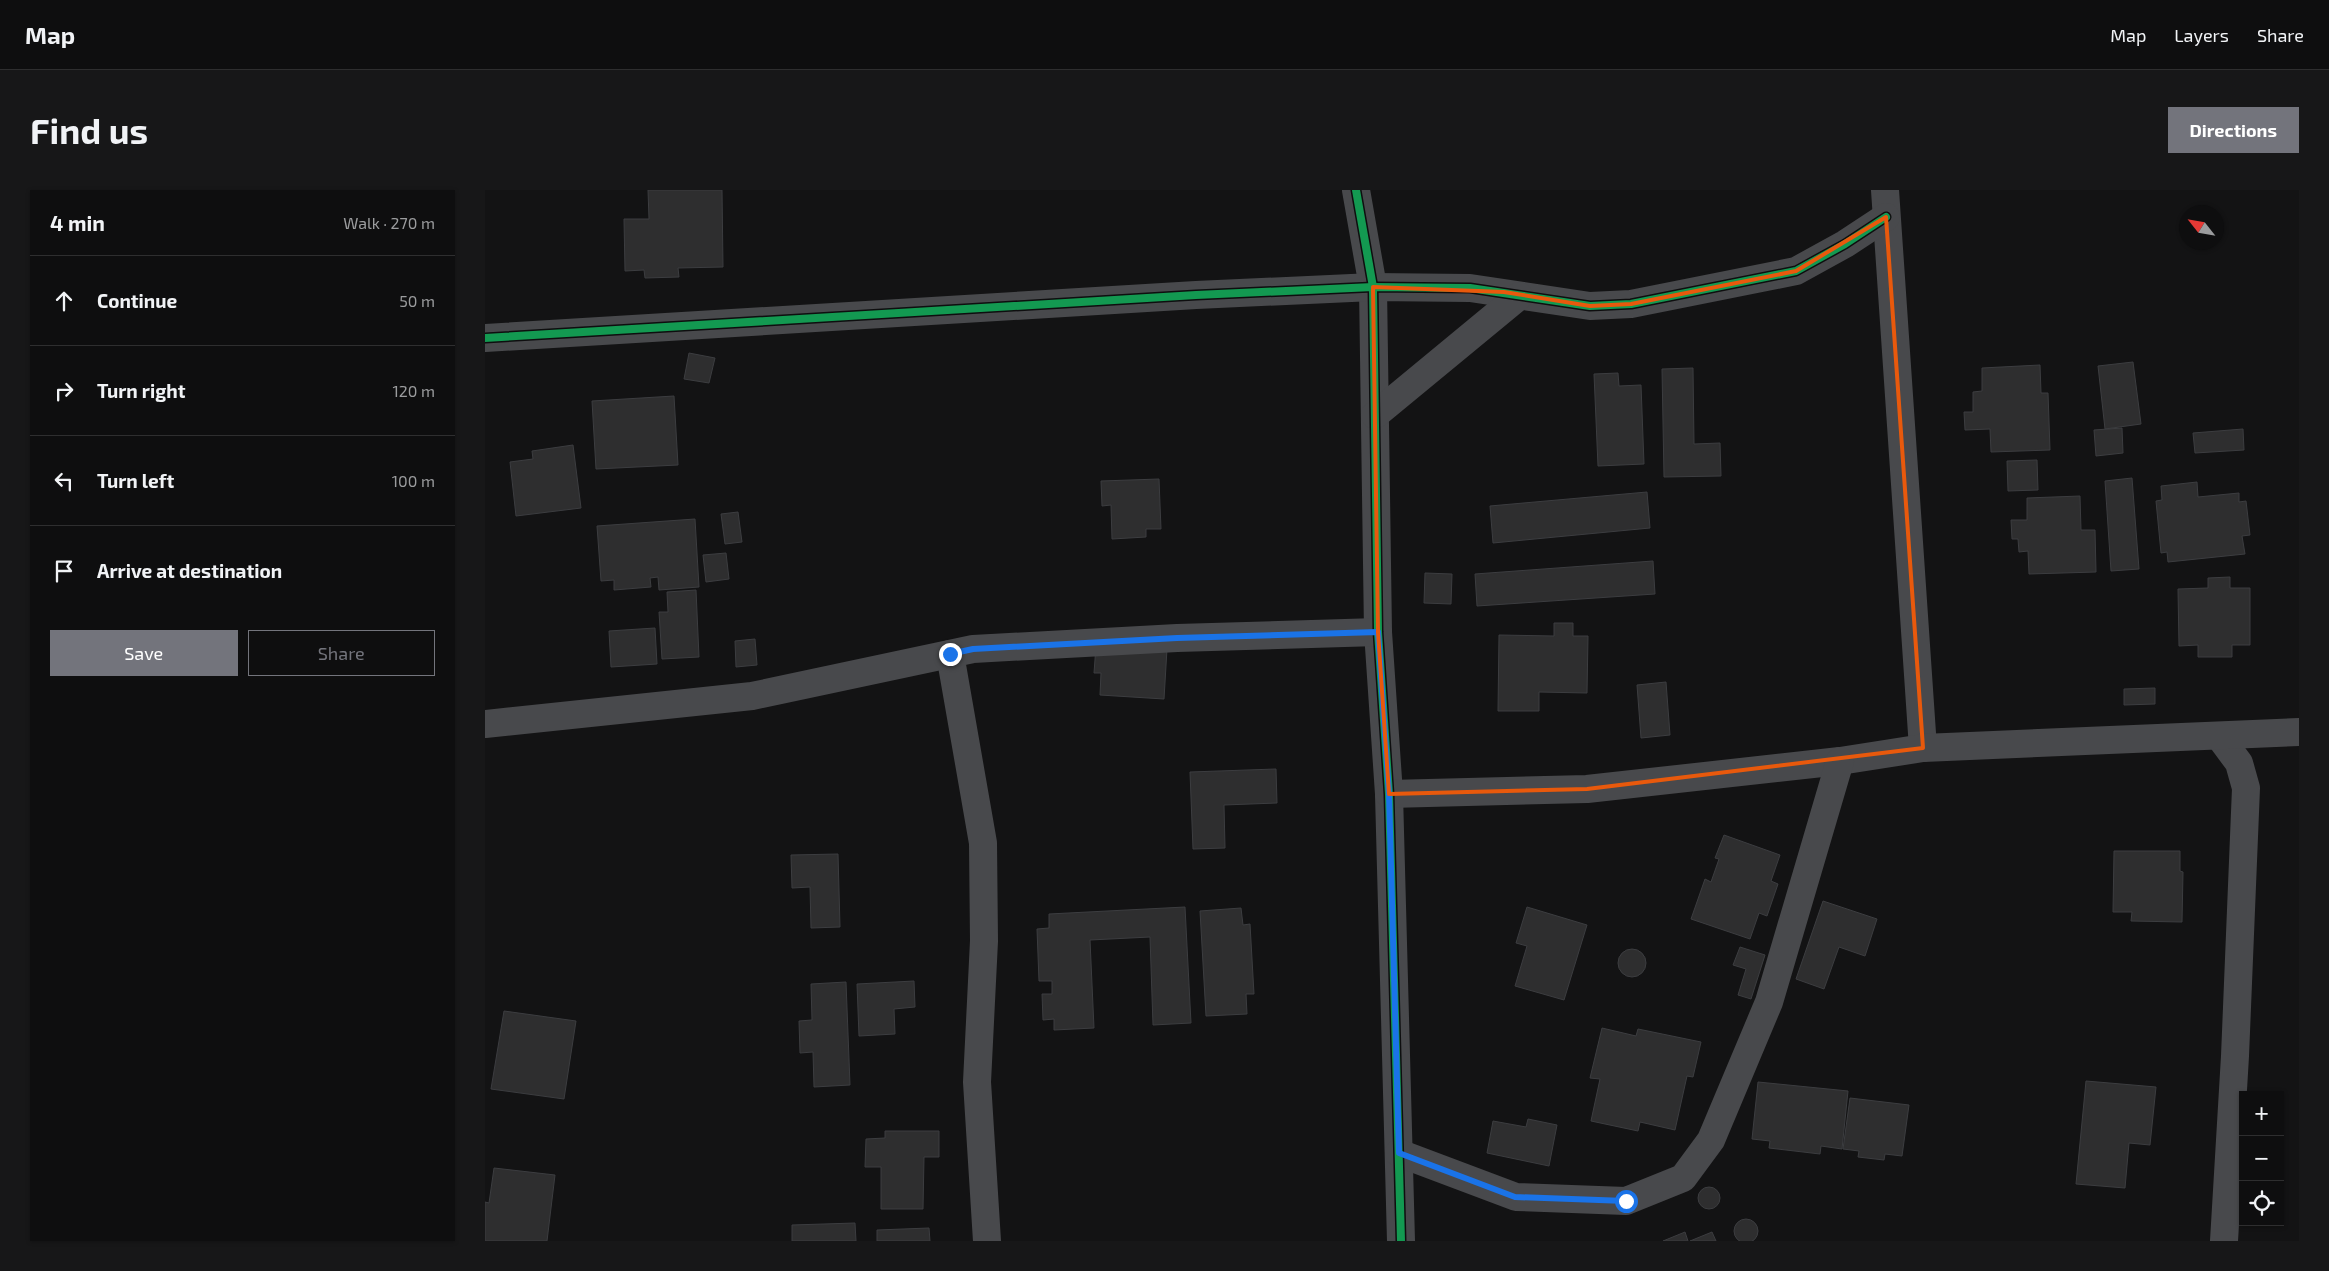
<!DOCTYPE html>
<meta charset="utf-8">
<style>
:root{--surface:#0e0e0f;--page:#171718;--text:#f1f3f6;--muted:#9b9c9e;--line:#2e2e2f;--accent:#73747c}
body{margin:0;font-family:"Exo 2",sans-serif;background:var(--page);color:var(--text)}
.controls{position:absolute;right:15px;bottom:15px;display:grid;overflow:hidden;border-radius:0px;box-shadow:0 1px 4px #0004}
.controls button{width:45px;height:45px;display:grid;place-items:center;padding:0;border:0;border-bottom:1px solid var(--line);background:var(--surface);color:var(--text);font:25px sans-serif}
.compass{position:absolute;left:1694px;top:15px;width:45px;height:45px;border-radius:50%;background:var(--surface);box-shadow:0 1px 4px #0004;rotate:301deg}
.stop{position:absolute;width:15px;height:15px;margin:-11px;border:4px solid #1a73e8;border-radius:50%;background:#fff}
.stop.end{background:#1a73e8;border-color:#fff;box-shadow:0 1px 5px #0008}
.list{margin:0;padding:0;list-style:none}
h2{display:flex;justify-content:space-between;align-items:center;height:65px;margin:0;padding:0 20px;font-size:21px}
h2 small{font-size:16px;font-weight:400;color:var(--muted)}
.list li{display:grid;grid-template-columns:32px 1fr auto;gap:15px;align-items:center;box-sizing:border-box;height:90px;padding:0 20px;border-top:1px solid var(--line)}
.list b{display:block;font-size:19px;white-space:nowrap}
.list em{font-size:16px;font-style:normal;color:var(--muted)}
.actions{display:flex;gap:10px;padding:15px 20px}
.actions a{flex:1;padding:11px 0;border:1px solid var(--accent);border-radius:0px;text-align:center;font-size:18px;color:var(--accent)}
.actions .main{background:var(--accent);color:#fff}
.icon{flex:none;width:28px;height:28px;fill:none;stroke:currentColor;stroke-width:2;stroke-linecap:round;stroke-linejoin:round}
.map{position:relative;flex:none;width:1814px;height:1051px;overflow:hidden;border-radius:0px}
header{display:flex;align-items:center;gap:30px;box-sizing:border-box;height:70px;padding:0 25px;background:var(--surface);border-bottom:1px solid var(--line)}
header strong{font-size:24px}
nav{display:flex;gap:28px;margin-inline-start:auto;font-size:18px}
.intro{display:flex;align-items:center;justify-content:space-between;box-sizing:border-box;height:120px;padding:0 30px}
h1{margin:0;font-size:35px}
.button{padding:12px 22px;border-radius:0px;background:var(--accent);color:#fff;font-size:18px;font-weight:700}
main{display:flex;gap:30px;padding:0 30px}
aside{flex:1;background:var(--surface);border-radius:0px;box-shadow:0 1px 4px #0004}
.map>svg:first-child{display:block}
.building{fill:#2e2e2f;stroke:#3c3d40}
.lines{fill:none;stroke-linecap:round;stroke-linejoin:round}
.minor{stroke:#48494c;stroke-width:28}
.cycleway-casing{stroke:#0e0e0f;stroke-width:11}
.cycleway{stroke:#139951;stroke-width:8}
.route{stroke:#1a73e8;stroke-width:6}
.marked{fill:none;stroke:#e8590c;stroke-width:4;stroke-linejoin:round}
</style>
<header>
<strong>Map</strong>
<nav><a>Map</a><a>Layers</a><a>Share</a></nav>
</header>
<div class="intro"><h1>Find us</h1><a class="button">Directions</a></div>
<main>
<aside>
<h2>4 min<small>Walk · 270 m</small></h2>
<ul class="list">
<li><svg class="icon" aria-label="ahead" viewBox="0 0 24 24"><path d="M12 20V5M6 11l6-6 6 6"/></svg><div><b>Continue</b></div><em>50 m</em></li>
<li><svg class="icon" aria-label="right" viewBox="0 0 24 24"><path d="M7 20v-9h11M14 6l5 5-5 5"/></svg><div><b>Turn right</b></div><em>120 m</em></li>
<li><svg class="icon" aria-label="left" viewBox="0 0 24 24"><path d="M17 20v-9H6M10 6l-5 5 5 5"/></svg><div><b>Turn left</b></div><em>100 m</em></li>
<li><svg class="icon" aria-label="arrive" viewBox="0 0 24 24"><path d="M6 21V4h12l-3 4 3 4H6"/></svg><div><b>Arrive at destination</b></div></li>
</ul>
<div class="actions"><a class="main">Save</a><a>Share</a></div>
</aside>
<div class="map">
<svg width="1814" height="1051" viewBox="0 0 1814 1051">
<rect width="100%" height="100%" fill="#131314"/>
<g class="building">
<polygon points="163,0 237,0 238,77 193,78 194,87 160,88 159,80 140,81 139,29 164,29"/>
<polygon points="204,163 230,168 224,193 199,189"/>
<polygon points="1648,172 1656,234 1620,239 1613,176"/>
<polygon points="1555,175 1556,203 1563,203 1565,260 1506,262 1505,239 1480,240 1479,222 1488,222 1488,202 1497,201 1497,178"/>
<polygon points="1208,178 1209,254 1235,253 1236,286 1179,287 1177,179"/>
<polygon points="1133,183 1134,196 1156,195 1159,274 1113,276 1109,184"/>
<polygon points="189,206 193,275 111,279 107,211"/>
<polygon points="1637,238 1638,263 1611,266 1609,240"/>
<polygon points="1758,239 1759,260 1710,263 1708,243"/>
<polygon points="88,255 96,318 31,326 25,272 48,269 47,261"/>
<polygon points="1552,270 1553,300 1523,301 1522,271"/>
<polygon points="1647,288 1654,379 1626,381 1620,291"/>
<polygon points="674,289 676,339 661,339 661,347 627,349 626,315 617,316 616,291"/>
<polygon points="1712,292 1713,307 1754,303 1754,312 1761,311 1765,345 1757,346 1760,364 1683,372 1682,362 1676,363 1671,311 1677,310 1676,296"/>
<polygon points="1162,302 1165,338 1008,353 1005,316"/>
<polygon points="1595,306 1596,340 1610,340 1611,382 1544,384 1543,361 1534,362 1533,349 1527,349 1526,330 1542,330 1542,308"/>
<polygon points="253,322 257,352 240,354 236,324"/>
<polygon points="210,329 214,397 174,400 173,387 165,388 166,397 129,400 129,390 116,391 112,336"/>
<polygon points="241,363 244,389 221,392 218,365"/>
<polygon points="1168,371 1170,404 992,416 990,384"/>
<polygon points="940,383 967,384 966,414 939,413"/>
<polygon points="1745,387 1745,398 1765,398 1765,455 1747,455 1747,467 1713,467 1713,455 1694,456 1693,399 1723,398 1723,388"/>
<polygon points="211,400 214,467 177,469 174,422 183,422 182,402"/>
<polygon points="1069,433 1088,433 1088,446 1103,446 1102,503 1054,502 1054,521 1013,521 1014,445 1069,446"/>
<polygon points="170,438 172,474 126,477 124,441"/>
<polygon points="270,449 272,475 251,477 250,451"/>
<polygon points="611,456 682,459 679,509 615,505 616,483 609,483"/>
<polygon points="1181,492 1185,545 1156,548 1152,495"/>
<polygon points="1670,498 1670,514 1639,515 1639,499"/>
<polygon points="791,579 792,613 739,615 740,658 708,659 705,582"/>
<polygon points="1239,645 1295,665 1286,691 1293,694 1282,726 1274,723 1265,749 1206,729 1220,689 1226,692 1234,669 1230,668"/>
<polygon points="1629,661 1695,661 1695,681 1698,682 1697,732 1646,731 1647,722 1628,722"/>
<polygon points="353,664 355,737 326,738 325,697 307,698 306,665"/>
<polygon points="1338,711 1392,729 1380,766 1354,757 1339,799 1311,789"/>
<polygon points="700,717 706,833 668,835 665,747 605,750 609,838 569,840 569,829 558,830 557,804 567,804 567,791 554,791 552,739 564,738 564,724"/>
<polygon points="1042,717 1102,735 1079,810 1030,796 1042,756 1031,753"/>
<polygon points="756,718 758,735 765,734 769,804 761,804 762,824 721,826 715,721"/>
<polygon points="1255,757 1280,765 1266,809 1253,805 1261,779 1248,775"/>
<circle cx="1147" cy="773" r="14"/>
<polygon points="429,791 430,817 409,819 410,844 374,846 372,794"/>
<polygon points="361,792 365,895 329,897 328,862 315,863 314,831 327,830 326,794"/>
<polygon points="19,821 91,831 79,909 6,899"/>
<polygon points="1117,838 1151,846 1153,839 1216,852 1208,887 1202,886 1190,940 1155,932 1153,941 1106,931 1115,889 1105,888"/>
<polygon points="1601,891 1671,897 1665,955 1644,953 1640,998 1591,994"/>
<polygon points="1273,892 1363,901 1357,959 1336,956 1335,964 1284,958 1285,951 1267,949"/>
<polygon points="1365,908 1424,915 1417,966 1400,964 1399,970 1373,967 1374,961 1358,959"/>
<polygon points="1043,929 1072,935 1064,976 1002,963 1008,931 1041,937"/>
<polygon points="400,941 454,941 454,967 439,967 438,1019 396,1019 396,977 380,977 381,949 400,948"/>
<polygon points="9,978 70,985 62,1051 0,1051 0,1012 4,1013"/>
<circle cx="1224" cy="1008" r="11"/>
<circle cx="1261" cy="1041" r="12"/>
<polygon points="370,1033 371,1051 307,1051 307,1035"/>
<polygon points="444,1038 445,1051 392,1051 392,1040"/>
<polygon points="1200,1042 1203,1051 1178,1051"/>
<polygon points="1227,1042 1231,1051 1205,1051"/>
</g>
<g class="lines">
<g class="minor">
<polyline points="871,0 888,97 893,442 904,604 916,1051"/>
<polyline points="1400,0 1438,558"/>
<polyline points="0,148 711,105 888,97 985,98 1105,116 1146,114 1311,81 1360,54 1401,27"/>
<polyline points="890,225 1034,106"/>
<polyline points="465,464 498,653 499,751 492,892 502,1051"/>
<polyline points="0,534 267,506 488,459 692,448 893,442"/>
<polyline points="1734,546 1754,573 1761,598 1750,866 1739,1051"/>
<polyline points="904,604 1102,599 1355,571 1438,558 1814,542"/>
<polyline points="914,963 1031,1007 1141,1011 1198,988 1226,950 1284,812 1355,571"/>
</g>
<defs>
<g id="cycleway">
<polyline points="871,0 888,97 893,442 904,604 916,1051"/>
<polyline points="0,148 711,105 888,97 985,98 1105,116 1146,114 1311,81 1360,54 1401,27"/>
</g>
</defs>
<use href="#cycleway" class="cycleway-casing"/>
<use href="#cycleway" class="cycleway"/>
</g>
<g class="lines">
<polyline class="route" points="465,464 488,459 692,448 893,442 904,604 914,963 1030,1007 1141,1011"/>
</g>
<path class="marked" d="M1401 27 1438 558 1102 599 904 604 893 442 888 97 1019 102 1105 116 1146 114 1311 81Z"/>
</svg>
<div class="controls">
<button>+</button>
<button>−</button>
<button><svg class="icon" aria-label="locate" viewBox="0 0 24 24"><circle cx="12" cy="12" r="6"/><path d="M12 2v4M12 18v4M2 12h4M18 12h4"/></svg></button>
</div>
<svg class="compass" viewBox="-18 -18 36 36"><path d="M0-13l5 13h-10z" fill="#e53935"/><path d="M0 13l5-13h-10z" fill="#9b9c9e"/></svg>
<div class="stop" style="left:1141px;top:1011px"></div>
<div class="stop end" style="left:465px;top:464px"></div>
</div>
</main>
